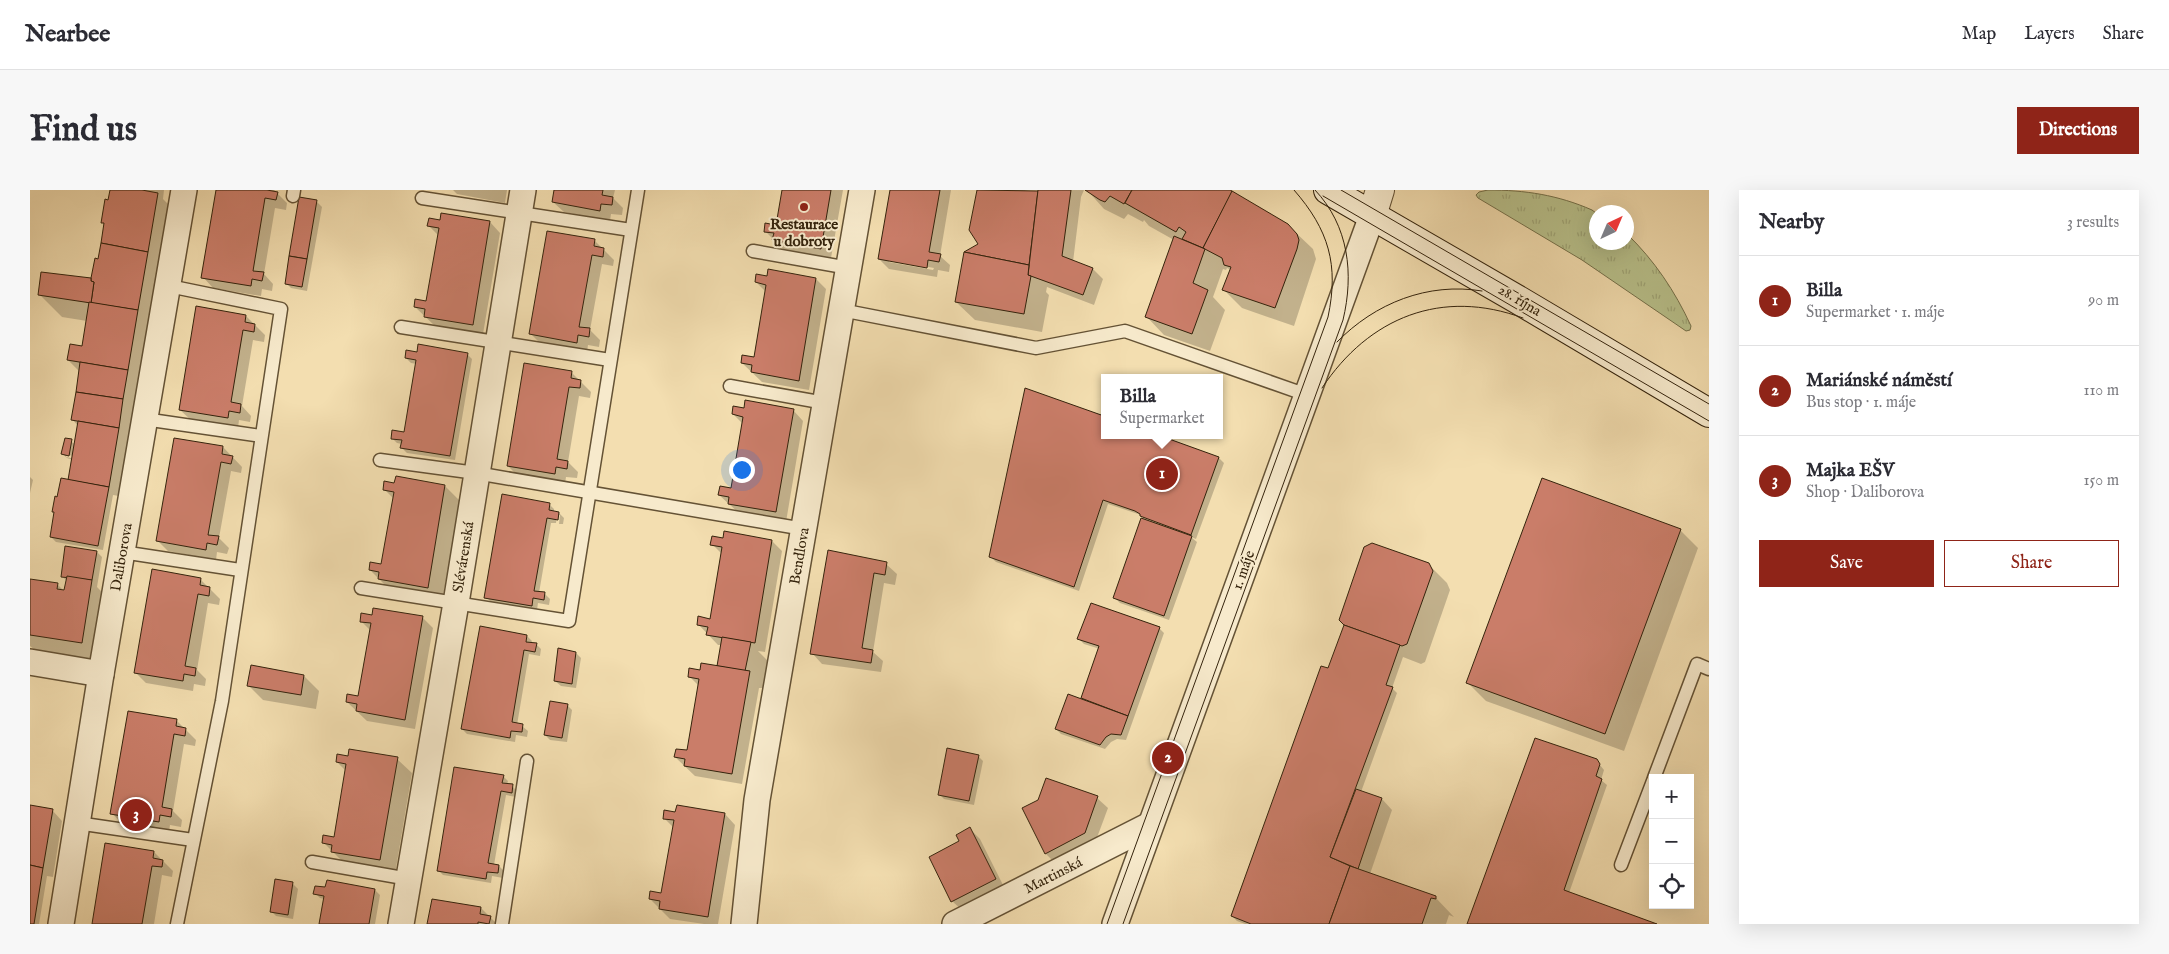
<!DOCTYPE html>
<meta charset="utf-8">
<style>
:root{--surface:#fff;--page:#f7f7f7;--text:#2b2b33;--muted:#7c7c81;--line:#e1e1e2;--accent:#8f2418}
body{margin:0;font-family:"IM FELL English",serif;background:var(--page);color:var(--text)}
.controls{position:absolute;right:15px;bottom:15px;display:grid;overflow:hidden;border-radius:0px;box-shadow:0 5px 20px #0002}
.controls button{width:45px;height:45px;display:grid;place-items:center;padding:0;border:0;border-bottom:1px solid var(--line);background:var(--surface);color:var(--text);font:25px sans-serif}
.compass{position:absolute;left:1559px;top:15px;width:45px;height:45px;border-radius:50%;background:var(--surface);box-shadow:0 5px 20px #0002;rotate:44deg}
.you{position:absolute;left:711px;top:279px;width:18px;height:18px;margin:-12px;border:4px solid #fff;border-radius:50%;background:#1a73e8;box-shadow:0 0 0 8px #1a73e833}
.badge{display:grid;place-items:center;width:32px;height:32px;border-radius:50%;background:var(--accent);color:#fff;font-size:16px;font-weight:700}
.pin{position:absolute;translate:-50% -50%;border:2px solid #fff;box-shadow:0 1px 5px #0006}
.popup{position:absolute;left:1071px;top:184px;width:122px;height:65px;box-sizing:border-box;display:grid;place-content:center;border-radius:0px;background:var(--surface);filter:drop-shadow(0 1px 4px #0005);font-size:16px;white-space:nowrap;color:var(--muted)}
.popup b{font-size:19px;color:var(--text)}
.popup::after{content:'';position:absolute;left:50%;top:100%;margin-left:-10px;border:10px solid transparent;border-top-color:var(--surface)}
.list{margin:0;padding:0;list-style:none}
h2{display:flex;justify-content:space-between;align-items:center;height:65px;margin:0;padding:0 20px;font-size:21px}
h2 small{font-size:16px;font-weight:400;color:var(--muted)}
.list li{display:grid;grid-template-columns:32px 1fr auto;gap:15px;align-items:center;box-sizing:border-box;height:90px;padding:0 20px;border-top:1px solid var(--line)}
.list b{display:block;font-size:19px;white-space:nowrap}
.list p{margin:0;font-size:16px;white-space:nowrap;color:var(--muted)}
.list em{font-size:16px;font-style:normal;color:var(--muted)}
.actions{display:flex;gap:10px;padding:15px 20px}
.actions a{flex:1;padding:11px 0;border:1px solid var(--accent);border-radius:0px;text-align:center;font-size:18px;color:var(--accent)}
.actions .main{background:var(--accent);color:#fff}
.icon{flex:none;width:28px;height:28px;fill:none;stroke:currentColor;stroke-width:2;stroke-linecap:round;stroke-linejoin:round}
.map{position:relative;flex:none;width:1679px;height:734px;overflow:hidden;border-radius:0px}
header{display:flex;align-items:center;gap:30px;box-sizing:border-box;height:70px;padding:0 25px;background:var(--surface);border-bottom:1px solid var(--line)}
header strong{font-size:24px}
nav{display:flex;gap:28px;margin-inline-start:auto;font-size:18px}
.intro{display:flex;align-items:center;justify-content:space-between;box-sizing:border-box;height:120px;padding:0 30px}
h1{margin:0;font-size:35px}
.button{padding:12px 22px;border-radius:0px;background:var(--accent);color:#fff;font-size:18px;font-weight:700}
main{display:flex;gap:30px;padding:0 30px}
aside{flex:1;background:var(--surface);border-radius:0px;box-shadow:0 5px 20px #0002}
.map>svg:first-child{display:block}
.grass{fill:url(#grass-tufts);stroke:#76724c}
.shadow{fill:#0003;fill-rule:evenodd}
.building{fill:#ca7d69;stroke:#34230c}
.lines{fill:none;stroke-linecap:round;stroke-linejoin:round}
.service-casing{stroke:#645235;stroke-width:15}
.minor-casing{stroke:#645235;stroke-width:28}
.tertiary-casing{stroke:#645235;stroke-width:30}
.secondary-casing{stroke:#34230c;stroke-width:30}
.service{stroke:#f7eacc;stroke-width:12}
.minor{stroke:#f7eacc;stroke-width:25}
.tertiary{stroke:#f7eacc;stroke-width:28}
.secondary{stroke:#f7eacc;stroke-width:28}
.tram{stroke:#34230c;stroke-width:1}
.poi-dot{fill:#8f2418;stroke:#f7eacc;stroke-width:2}
.labels{text-anchor:middle;stroke-width:4;stroke-linejoin:round;paint-order:stroke}
.poi-label{font-size:15px;font-weight:bold;fill:#34230c;stroke:#f7eacc}
.street-label{font-size:15px;fill:#34230c;stroke:#f7eacc}
</style>
<header>
<strong>Nearbee</strong>
<nav><a>Map</a><a>Layers</a><a>Share</a></nav>
</header>
<div class="intro"><h1>Find us</h1><a class="button">Directions</a></div>
<main>
<div class="map">
<svg width="1679" height="734" viewBox="0 0 1679 734">
<defs>
<pattern id="grass-tufts" width="24" height="20" patternUnits="userSpaceOnUse" patternTransform="scale(1.25)"><rect width="24" height="20" fill="#b9c28d"/><path d="M3 7l-1-3M5 7V3M7 7l1-3M15 17l-1-3M17 17v-4M19 17l1-3" fill="none" stroke="#a0a678"/></pattern>
</defs>
<rect width="100%" height="100%" fill="#f3deb0"/>
<filter id="stains"><feTurbulence type="fractalNoise" baseFrequency=".004" numOctaves="4"/><feColorMatrix values="0 0 0 0 .2 0 0 0 0 .09 0 0 0 0 .02 0 0 0 .5 -.17"/></filter>
<radialGradient id="worn" r=".72"><stop offset=".6" stop-color="#630" stop-opacity="0"/><stop offset="1" stop-color="#630" stop-opacity=".3"/></radialGradient>
<path class="grass" d="M1458 0C1495 0 1528 5 1562 20L1566 23V52H1596L1597 44C1624 70 1645 101 1661 136L1660 140 1656 141 1552 70 1448 8 1446 5 1449 2Z"/>
<g class="shadow">
<path d="M81 0H134L133 9 138 14 118 132 123 136 113 194 108 193 89 306 83 305 73 360 26 352 21 347 25 324 23 321 28 308 42 292 43 270 37 268 32 263 36 249 45 254 48 236 43 230 50 182 38 170 53 157 57 131 32 127 9 104 62 89 69 70 75 35 72 32ZM36 264 46 267 45 269 36 267Z"/>
<polygon points="188,0 244,0 257,13 256,20 245,18 234,84 243,94 242,101 232,99 231,106 183,98 173,87"/>
<polygon points="423,0 477,0 475,13 427,4"/>
<polygon points="525,0 585,0 583,8 593,18 592,25 581,24 580,31 534,22 523,12"/>
<polygon points="753,0 813,0 801,68 754,60 735,41 747,36"/>
<path d="M861 0H921L910 66 920 75 919 82 908 80 907 87 859 79 849 69ZM859 70 904 78 903 80 859 72Z"/>
<polygon points="948,0 994,0 1008,3 1009,0 1054,0 1051,7 1043,72 1063,79 1073,89 1064,115 1017,97 1016,102 1019,105 1012,142 945,130 926,112 949,54 940,39"/>
<polygon points="1057,0 1197,0 1264,41 1283,59 1286,69 1264,136 1212,118 1194,100 1201,80 1197,78 1196,80 1193,79 1183,107 1195,120 1180,161 1134,145 1116,126 1144,50 1119,36 1114,30 1113,32 1098,24 1094,29 1074,19"/>
<polygon points="287,12 292,17 277,101 261,98 256,93"/>
<polygon points="411,31 460,32 470,43 453,144 405,136 385,117 397,112 409,46 399,36"/>
<polygon points="564,50 584,70 583,76 572,74 560,140 570,150 569,157 558,155 557,162 511,154 501,144"/>
<polygon points="786,89 796,99 779,200 732,192 712,173 725,168 736,102 726,92"/>
<polygon points="216,126 235,145 234,152 223,150 212,216 221,226 220,232 209,230 208,238 161,230 150,220"/>
<polygon points="388,163 437,164 442,169 425,270 377,263 372,258 372,254 367,253 362,248 375,243 387,174 381,173 376,168"/>
<polygon points="541,182 561,202 560,208 549,206 538,272 548,282 547,288 536,287 535,294 488,286 478,276"/>
<polygon points="996,200 1074,228 1074,245 1125,245 1189,268 1194,273 1166,349 1161,347 1167,352 1139,430 1090,413 1085,408 1113,328 1111,325 1078,314 1049,401 966,372 961,367"/>
<polygon points="715,219 763,220 773,231 756,332 710,324 689,305 702,300 713,234 703,224"/>
<polygon points="193,257 212,277 211,283 201,281 189,348 199,358 197,364 187,362 186,370 138,361 128,351"/>
<polygon points="0,287 3,290 0,303"/>
<polygon points="415,296 430,311 412,412 364,404 340,380 352,375 364,309 354,299"/>
<polygon points="519,314 524,319 524,322 529,323 534,328 533,334 529,334 530,325 527,325 526,333 521,333 509,403 515,404 520,409 519,415 508,413 507,420 461,412 456,407"/>
<polygon points="1650,340 1668,358 1594,561 1456,511 1438,493"/>
<polygon points="742,351 752,361 735,462 728,461 739,472 733,498 729,498 712,594 665,586 645,567 658,562 669,496 659,486 691,478 692,455 688,455 668,434 681,430 692,364 682,354"/>
<polygon points="67,362 72,367 67,397 80,410 70,471 5,460 0,456 0,390 27,394 35,402 37,391 32,386"/>
<polygon points="799,362 856,374 867,384 865,395 854,393 843,462 853,471 851,482 792,474 782,463"/>
<polygon points="1398,374 1417,393 1420,400 1395,472 1391,474 1373,467 1362,498 1367,503 1331,602 1352,609 1362,620 1340,684 1405,707 1424,727 1419,725 1416,734 1215,734 1207,731 1202,726 1299,480"/>
<polygon points="170,389 190,409 189,415 178,413 167,480 176,489 175,496 164,494 163,501 116,493 105,482"/>
<polygon points="392,427 403,438 385,539 337,531 317,512 329,507 341,441 331,431"/>
<polygon points="1129,438 1134,443 1096,550 1087,549 1081,552 1075,559 1031,544 1026,539 1052,509 1070,459 1054,454 1049,449"/>
<polygon points="497,446 502,451 501,454 506,454 511,459 510,466 499,464 487,535 492,536 498,541 497,547 486,545 485,552 437,544 432,539"/>
<polygon points="546,463 551,468 546,498 531,496 525,491"/>
<polygon points="274,486 289,501 286,519 233,510 218,495"/>
<polygon points="537,515 542,520 537,552 520,550 515,545"/>
<polygon points="146,530 166,550 165,556 154,554 143,621 152,630 151,637 140,635 139,642 92,634 82,623"/>
<polygon points="948,566 953,571 944,615 914,609 909,604"/>
<polygon points="367,569 382,583 365,684 317,676 293,652 305,648 316,581 307,572"/>
<polygon points="1566,570 1574,580 1571,590 1577,595 1539,703 1623,734 1439,734"/>
<polygon points="473,586 478,591 477,595 482,596 487,601 486,607 476,605 464,675 469,676 474,681 473,688 462,686 461,693 413,685 408,680"/>
<polygon points="1067,608 1078,618 1065,653 1026,674 1016,664"/>
<polygon points="0,616 22,620 32,631 23,687 17,686 9,734 0,734"/>
<polygon points="695,624 705,635 688,734 674,734 640,729 620,709 632,704 644,638 634,628"/>
<polygon points="939,638 950,649 975,699 933,721 922,711 931,652"/>
<polygon points="76,654 124,662 143,681 142,687 132,685 124,734 63,734"/>
<polygon points="263,694 268,699 263,729 246,726 241,721"/>
<polygon points="345,700 350,705 345,734 290,734 294,709 290,708 285,703"/>
<polygon points="451,718 467,734 399,734"/>
</g>
<g class="building">
<polygon points="80,0 112,0 128,3 118,62 71,53 74,33 71,33 75,9 78,10"/>
<polygon points="186,0 237,0 248,2 246,10 235,8 223,81 234,82 232,91 222,89 221,96 171,88"/>
<polygon points="524,0 573,0 572,5 583,7 582,15 571,14 570,21 522,12"/>
<polygon points="752,0 801,0 791,59 742,50 744,43 734,42 735,33 746,35"/>
<polygon points="860,0 910,0 899,62 911,64 909,72 898,70 897,78 848,69"/>
<polygon points="947,0 1008,1 999,75 934,62 948,54 939,40"/>
<polygon points="1008,0 1041,0 1032,66 1063,78 1053,105 998,85"/>
<polygon points="1055,0 1102,0 1094,14 1080,6 1075,12 1070,10"/>
<polygon points="1102,0 1201,0 1202,2 1173,58 1152,49 1156,42 1149,37 1146,42 1095,13"/>
<polygon points="1202,1 1258,34 1267,44 1269,50 1267,59 1245,118 1192,100 1201,77 1194,75 1192,68 1173,58"/>
<polygon points="269,7 287,10 277,69 259,66"/>
<polygon points="411,23 460,31 443,135 394,127 395,119 384,117 385,109 396,111 409,38 397,36 399,28 410,30"/>
<polygon points="517,41 565,49 564,56 574,58 573,67 562,65 549,137 560,138 559,147 548,145 547,153 499,144"/>
<polygon points="1144,46 1175,59 1163,93 1178,100 1162,144 1115,127"/>
<polygon points="71,53 118,62 108,120 61,113 64,92 61,91 61,88 65,68 68,69"/>
<polygon points="934,62 999,75 998,85 1001,86 994,124 925,112"/>
<polygon points="259,66 277,69 272,97 255,94"/>
<polygon points="738,79 786,88 769,191 721,182 722,175 711,173 712,165 724,167 736,95 725,92 726,84 737,86"/>
<polygon points="11,82 61,88 61,91 64,92 61,113 8,105"/>
<polygon points="59,112 108,120 98,180 37,170 40,154 52,156"/>
<polygon points="166,116 216,125 215,132 225,134 224,142 213,140 201,212 211,214 210,223 199,221 198,228 149,220"/>
<polygon points="388,154 438,163 420,266 370,258 372,250 361,249 362,240 374,242 386,170 375,168 376,160 387,162"/>
<polygon points="50,172 98,180 93,209 46,202"/>
<polygon points="494,173 542,181 541,188 551,190 550,198 539,197 527,269 538,271 537,279 526,277 525,284 477,276"/>
<polygon points="995,198 1074,226 1074,245 1128,245 1189,267 1161,345 1110,326 1110,324 1105,321 1073,310 1044,397 959,367"/>
<polygon points="46,202 93,209 89,238 41,230"/>
<polygon points="715,210 764,219 746,322 698,314 699,307 688,305 690,296 701,298 713,227 702,224 703,216 714,218"/>
<polygon points="48,231 89,238 79,297 38,290"/>
<polygon points="35,248 42,249 39,266 31,264"/>
<polygon points="144,248 193,256 192,264 203,266 201,274 191,272 178,345 189,346 187,355 177,353 176,360 126,351"/>
<polygon points="366,286 415,295 398,398 348,389 349,382 339,380 340,372 351,374 364,302 353,300 354,291 364,293"/>
<polygon points="31,288 79,297 68,356 20,347 24,322 22,322 25,306 27,307"/>
<polygon points="1512,288 1651,339 1575,544 1436,493"/>
<polygon points="472,304 520,313 519,320 529,322 528,330 517,328 504,401 515,402 514,410 503,408 502,416 454,408"/>
<polygon points="1111,328 1162,346 1134,426 1083,408"/>
<polygon points="694,341 742,350 725,453 676,445 678,437 667,435 668,426 680,429 692,357 680,355 682,346 693,348"/>
<polygon points="1342,353 1399,373 1403,381 1377,454 1372,456 1314,435 1309,430 1334,357"/>
<polygon points="35,356 67,361 62,390 31,387"/>
<polygon points="798,360 857,372 855,385 844,383 832,458 843,460 841,473 780,464"/>
<polygon points="122,379 171,388 170,395 180,397 179,406 168,404 155,476 166,478 165,486 154,484 153,491 104,483"/>
<polygon points="37,386 62,390 52,453 0,445 0,389 28,393 27,399 34,400"/>
<polygon points="1061,413 1130,437 1098,526 1051,508 1069,456 1047,449"/>
<polygon points="343,418 393,426 375,530 326,521 327,514 316,512 317,504 328,506 341,433 330,432 331,423 342,425"/>
<polygon points="1314,435 1370,455 1356,495 1363,497 1300,667 1320,676 1299,734 1221,734 1201,726 1291,476 1298,478"/>
<polygon points="450,436 497,445 496,452 507,453 505,462 494,460 482,532 493,534 492,542 481,541 480,548 431,539"/>
<polygon points="692,447 721,452 715,481 687,476"/>
<polygon points="528,458 546,462 542,494 524,491"/>
<polygon points="671,473 720,481 702,584 654,576 655,569 644,567 646,559 657,560 669,489 658,487 659,478 670,480"/>
<polygon points="221,475 274,485 271,505 217,496"/>
<polygon points="1038,504 1098,526 1091,545 1081,544 1076,547 1070,555 1025,539"/>
<polygon points="520,511 538,514 532,548 514,545"/>
<polygon points="98,521 147,529 146,536 156,538 155,546 144,544 132,617 142,619 141,627 130,625 129,632 80,624"/>
<polygon points="1505,548 1567,569 1570,574 1566,586 1572,589 1534,700 1627,734 1437,734"/>
<polygon points="917,558 949,565 939,611 908,605"/>
<polygon points="319,559 368,567 350,670 301,662 302,655 292,653 293,645 304,647 316,574 306,572 307,564 318,566"/>
<polygon points="424,577 474,585 472,593 483,594 482,603 471,601 458,673 469,675 468,683 457,682 456,689 407,681"/>
<polygon points="1016,588 1068,606 1055,643 1015,664 992,618 1008,610"/>
<polygon points="1326,599 1352,608 1328,679 1300,667"/>
<polygon points="0,615 23,619 13,678 0,675"/>
<polygon points="647,615 695,623 678,727 629,719 630,711 619,709 620,701 631,703 644,630 633,629 634,620 645,622"/>
<polygon points="940,637 966,689 921,712 899,667 929,651 926,645"/>
<polygon points="75,653 124,661 123,668 133,670 132,677 122,676 112,734 62,734"/>
<polygon points="0,675 13,678 4,734 0,734"/>
<polygon points="1320,676 1406,706 1406,709 1401,708 1392,734 1299,734"/>
<polygon points="245,689 263,692 258,725 240,722"/>
<polygon points="297,690 345,699 339,734 289,734 294,706 283,704 285,696 295,697"/>
<polygon points="402,709 451,717 450,724 461,726 459,734 448,732 448,734 397,734"/>
</g>
<g class="lines">
<defs>
<g id="service">
<polyline points="263,6 264,0"/>
<polyline points="392,8 601,40"/>
<polyline points="723,61 819,78"/>
<polyline points="139,96 251,119 192,511 147,734"/>
<polyline points="811,120 1006,158 1095,141 1277,205"/>
<polyline points="371,137 580,170"/>
<polyline points="700,196 795,213"/>
<polyline points="114,229 231,246"/>
<polyline points="350,270 446,283 774,339"/>
<polyline points="92,362 210,380"/>
<polyline points="331,398 539,431 608,0"/>
<polyline points="1624,588 1667,474 1679,479"/>
<polyline points="47,633 163,650"/>
<polyline points="282,672 379,689"/>
<polyline points="1591,675 1623,591"/>
<polyline points="472,734 497,571"/>
</g>
<g id="minor">
<polyline points="0,472 71,484"/>
<polyline points="31,734 71,484 154,0"/>
<polyline points="371,734 426,413 493,0"/>
<polyline points="714,734 727,610 832,0"/>
<polyline points="925,734 1120,635"/>
<polyline points="1085,734 1342,26"/>
</g>
<polyline id="tertiary" points="1342,26 1350,0"/>
<polyline id="secondary" points="1298,0 1485,108 1679,223"/>
</defs>
<use href="#service" class="service-casing"/>
<use href="#minor" class="minor-casing"/>
<use href="#tertiary" class="tertiary-casing"/>
<use href="#secondary" class="secondary-casing"/>
<use href="#service" class="service"/>
<use href="#minor" class="minor"/>
<use href="#tertiary" class="tertiary"/>
<use href="#secondary" class="secondary"/>
<g class="tram">
<polyline points="1311,0 1679,214"/>
<polyline points="1293,6 1679,231"/>
<path d="M1307 152C1345 113 1398 92 1452 101"/>
<path d="M1292 198C1339 127 1412 98 1493 128"/>
<path d="M1077 734 1298 127C1309 75 1299 40 1264 0"/>
<path d="M1093 734 1313 130C1324 84 1319 36 1285 0"/>
</g>
</g>
<circle class="poi-dot" cx="774" cy="17" r="5"/>
<g class="labels">
<g class="poi-label">
<text x="774" y="39">Restaurace<tspan x="774" dy="17">u dobroty</tspan></text>
</g>
<g class="street-label">
<text transform="translate(1490 110) rotate(31)" y="5">28. října</text>
<text transform="translate(769 366) rotate(-80)" y="5">Bendlova</text>
<text transform="translate(91 367) rotate(-80)" y="5">Daliborova</text>
<text transform="translate(433 367) rotate(-81)" y="5">Slévárenská</text>
<text transform="translate(1213 380) rotate(-70)" y="5">1. máje</text>
<text transform="translate(1023 685) rotate(-27)" y="5">Martinská</text>
</g>
</g>
<rect width="100%" height="100%" filter="url(#stains)"/>
<rect width="100%" height="100%" fill="url(#worn)"/>
</svg>
<div class="controls">
<button>+</button>
<button>−</button>
<button><svg class="icon" aria-label="locate" viewBox="0 0 24 24"><circle cx="12" cy="12" r="6"/><path d="M12 2v4M12 18v4M2 12h4M18 12h4"/></svg></button>
</div>
<svg class="compass" viewBox="-18 -18 36 36"><path d="M0-13l5 13h-10z" fill="#e53935"/><path d="M0 13l5-13h-10z" fill="#7c7c81"/></svg>
<div class="you"></div>
<div class="pin badge" style="left:1132px;top:284px">1</div>
<div class="popup"><b>Billa</b>Supermarket</div>
<div class="pin badge" style="left:1138px;top:568px">2</div>
<div class="pin badge" style="left:106px;top:625px">3</div>
</div>
<aside>
<h2>Nearby<small>3 results</small></h2>
<ul class="list">
<li><span class="badge">1</span><div><b>Billa</b><p>Supermarket · 1. máje</p></div><em>90 m</em></li>
<li><span class="badge">2</span><div><b>Mariánské náměstí</b><p>Bus stop · 1. máje</p></div><em>110 m</em></li>
<li><span class="badge">3</span><div><b>Majka EŠV</b><p>Shop · Daliborova</p></div><em>150 m</em></li>
</ul>
<div class="actions"><a class="main">Save</a><a>Share</a></div>
</aside>
</main>
